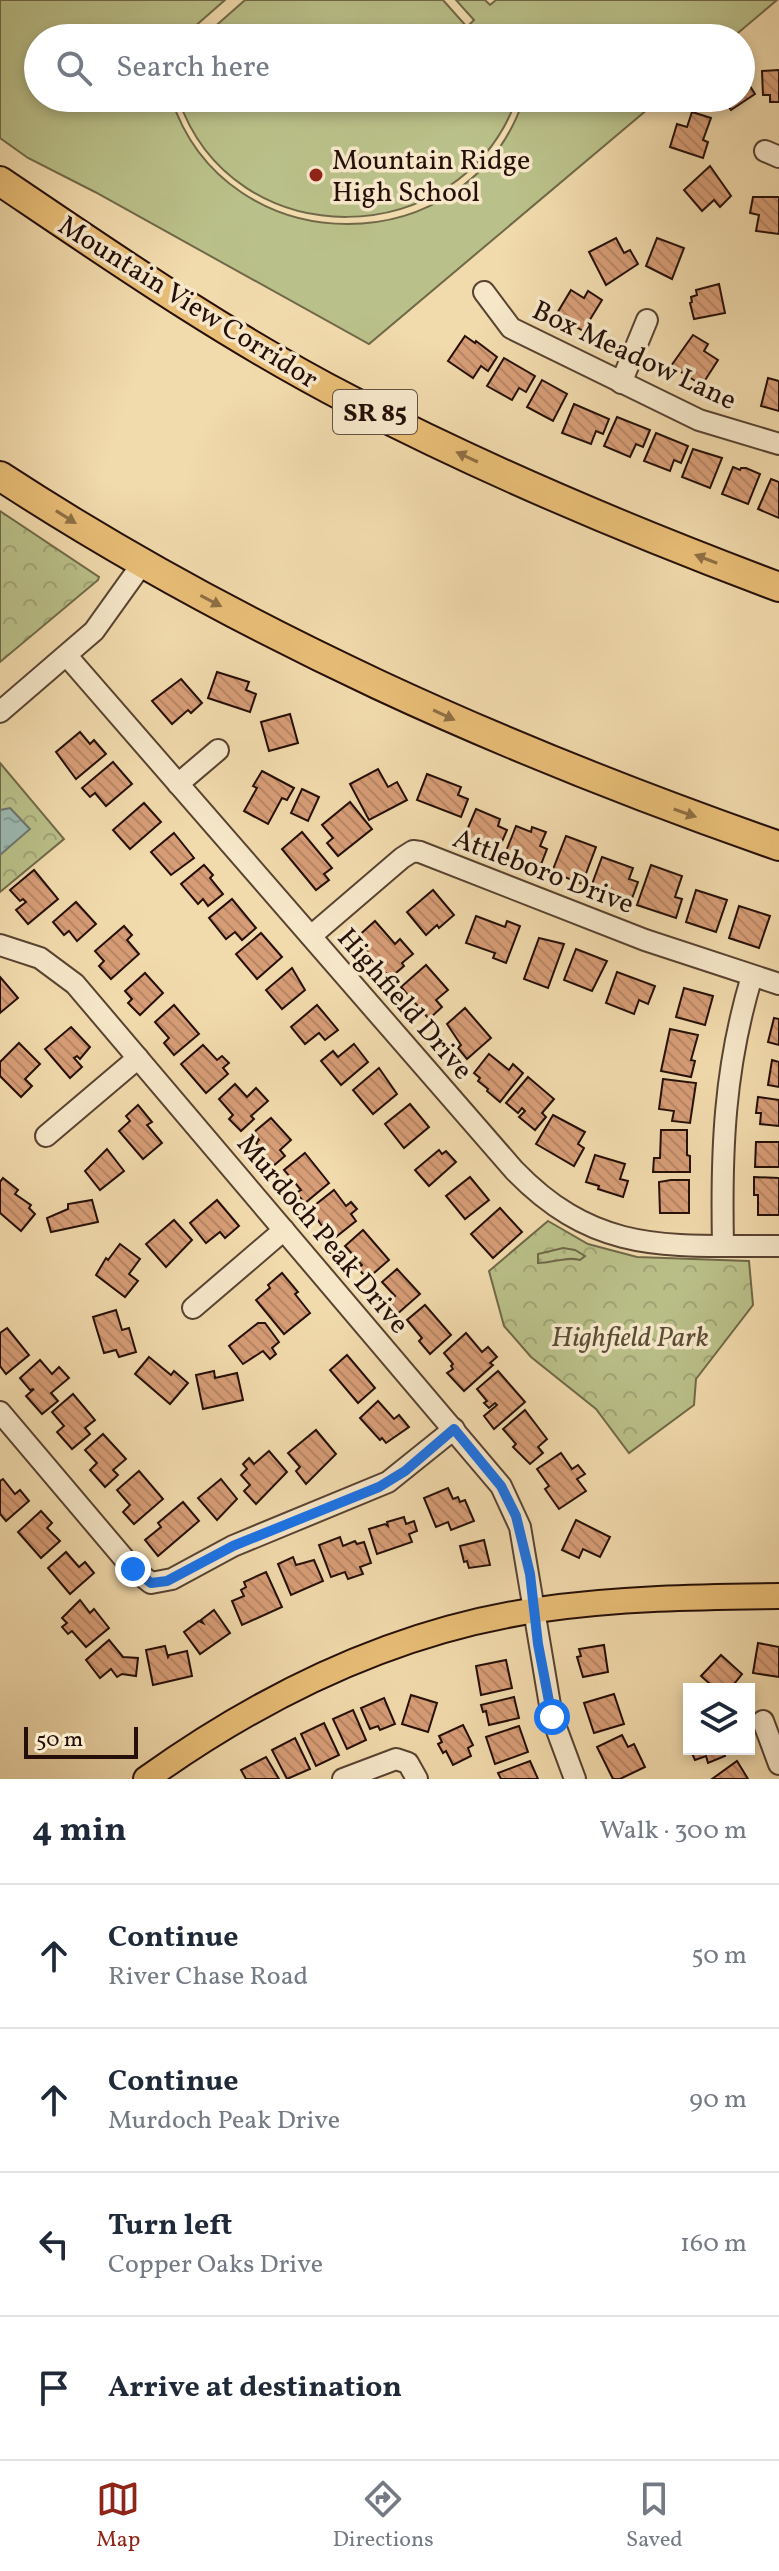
<!DOCTYPE html>
<meta charset="utf-8">
<style>
:root{--surface:#fff;--page:#f6f6f7;--text:#1f2937;--muted:#747a83;--line:#e0e1e3;--accent:#8f2418}
body{margin:0;font-family:Vollkorn,serif;background:var(--page);color:var(--text)}
.controls{position:absolute;right:24px;bottom:24px;display:grid;overflow:hidden;border-radius:0px;box-shadow:0 4px 12px #0003}
.controls button{width:72px;height:72px;display:grid;place-items:center;padding:0;border:0;border-bottom:2px solid var(--line);background:var(--surface);color:var(--text);font:40px sans-serif}
.scale{position:absolute;left:24px;bottom:20px;width:114px;box-sizing:border-box;padding-left:8px;border:4px solid #250f08;border-top:0;font-size:22px;line-height:28px;white-space:nowrap;color:#250f08;-webkit-text-stroke:6px #f6e7c9;paint-order:stroke}
.stop{position:absolute;width:24px;height:24px;margin:-18px;border:6px solid #1a73e8;border-radius:50%;background:#fff}
.stop.end{background:#1a73e8;border-color:#fff;box-shadow:0 2px 8px #0008}
.list{margin:0;padding:0;list-style:none}
h2{display:flex;justify-content:space-between;align-items:center;height:104px;margin:0;padding:0 32px;font-size:34px}
h2 small{font-size:26px;font-weight:400;color:var(--muted)}
.list li{display:grid;grid-template-columns:52px 1fr auto;gap:24px;align-items:center;box-sizing:border-box;height:144px;padding:0 32px;border-top:2px solid var(--line)}
.list b{display:block;font-size:30px;white-space:nowrap}
.list p{margin:0;font-size:26px;white-space:nowrap;color:var(--muted)}
.list em{font-size:26px;font-style:normal;color:var(--muted)}
.icon{flex:none;width:44px;height:44px;fill:none;stroke:currentColor;stroke-width:2;stroke-linecap:round;stroke-linejoin:round}
.map{position:relative;flex:none;width:779px;height:1779px;overflow:hidden}
.search{position:absolute;background:var(--surface);box-shadow:0 4px 12px #0003;left:24px;right:24px;top:24px;height:88px;display:flex;align-items:center;gap:20px;box-sizing:border-box;padding:0 28px;border-radius:44px;color:var(--muted);font-size:30px}
.sheet{height:680px;background:var(--surface)}
nav{display:flex;justify-content:space-around;align-items:center;box-sizing:border-box;height:112px;border-top:2px solid var(--line);background:var(--surface);font-size:22px;color:var(--muted)}
nav a{display:grid;justify-items:center;gap:4px}
nav .on{color:var(--accent)}
.map>svg:first-child{display:block}
.grass{fill:#bac089;stroke:#706848;stroke-width:2}
.forest{fill:url(#forest-crowns);stroke:#706848;stroke-width:2}
.garden{fill:url(#garden-dots);stroke:#706848;stroke-width:2}
.water{fill:url(#water-ripples);stroke:#6c756d;stroke-width:2}
.building{fill:url(#building-back-hatch);stroke:#250f08;stroke-width:2}
.lines{fill:none;stroke-linecap:round;stroke-linejoin:round}
.minor-casing{stroke:#584231;stroke-width:24}
.major-casing{stroke:#250f08;stroke-width:28}
.highway-casing{stroke:#250f08;stroke-width:32}
.minor{stroke:#f6e7c9;stroke-width:20}
.major{stroke:#e8bd76;stroke-width:24}
.highway{stroke:#e8bd76;stroke-width:28}
.oneway{fill:#906f44}
.route{stroke:#1a73e8;stroke-width:10}
.poi-dot{fill:#8f2418;stroke:#f6e7c9;stroke-width:3}
.labels{text-anchor:middle;stroke-width:7;stroke-linejoin:round;paint-order:stroke}
.shield{fill:#f6e7c9;stroke:#645042;stroke-width:2}
.shield-label{font-size:26px;font-weight:bold;fill:#250f08}
.poi-label{font-size:28px;fill:#250f08;stroke:#f6e7c9;text-anchor:start}
.street-label{font-size:28px;fill:#250f08;stroke:#f6e7c9}
.park-label{font-size:28px;font-style:italic;fill:#594d35;stroke:#f6e7c9}
</style>
<div class="map">
<svg width="779" height="1779" viewBox="0 0 779 1779">
<defs>
<pattern id="forest-crowns" width="20" height="18" patternUnits="userSpaceOnUse" patternTransform="scale(2)"><rect width="20" height="18" fill="#bac089"/><path d="M2 6a3 3 0 1 1 6 0M12 15a3 3 0 1 1 6 0" fill="none" stroke="#a0a475"/></pattern>
<pattern id="garden-dots" width="8" height="8" patternUnits="userSpaceOnUse" patternTransform="scale(2)"><rect width="8" height="8" fill="#bac089"/><path d="M2 2h.1M6 6h.1" fill="none" stroke="#a0a475" stroke-width="1.8" stroke-linecap="round"/></pattern>
<pattern id="water-ripples" width="26" height="14" patternUnits="userSpaceOnUse" patternTransform="scale(2)"><rect width="26" height="14" fill="#9cb9b1"/><path d="M2 4q2-2 4 0t4 0M15 11q2-2 4 0t4 0" fill="none" stroke="#869e97"/></pattern>
<pattern id="building-back-hatch" width="6" height="6" patternUnits="userSpaceOnUse" patternTransform="scale(2)"><rect width="6" height="6" fill="#d79d77"/><path d="M-1 5l2 2M0 0l6 6M5-1l2 2" fill="none" stroke="#b88665"/></pattern>
</defs>
<rect width="100%" height="100%" fill="#f1daac"/>
<filter id="stains"><feTurbulence type="fractalNoise" baseFrequency=".0025" numOctaves="4"/><feColorMatrix values="0 0 0 0 .2 0 0 0 0 .09 0 0 0 0 .02 0 0 0 .5 -.17"/></filter>
<radialGradient id="worn" r=".72"><stop offset=".6" stop-color="#630" stop-opacity="0"/><stop offset="1" stop-color="#630" stop-opacity=".3"/></radialGradient>
<g class="grass">
<path d="M0 0H225L185 35 188 38H38V98H171C226 266 469 266 524 98H661L369 344 95 192 28 158 0 138Z"/>
<polygon points="245,0 443,0 467,27 474,20 456,0 485,0 490,5 496,0 777,0 732,38 202,38"/>
<path d="M178 98H517C461 255 232 258 178 98Z"/>
</g>
<g class="forest">
<polygon points="0,511 99,577 98,580 0,662"/>
<polygon points="0,763 64,839 0,892"/>
<polygon points="548,1221 588,1244 637,1257 749,1261 753,1305 696,1379 694,1405 629,1453 596,1409 531,1357 504,1326 489,1271"/>
</g>
<path class="garden" d="M563 1248 575 1250 585 1256 580 1260C566 1256 553 1263 538 1263V1254Z"/>
<polygon class="water" points="10,808 30,829 0,855 0,810"/>
<g class="building">
<polygon points="779,70 779,102 770,102 770,95 763,95 762,71"/>
<polygon points="741,72 755,94 731,110 722,98 741,98"/>
<polygon points="692,112 711,118 703,140 708,142 703,158 670,147 677,124 687,127"/>
<polygon points="710,166 731,196 720,207 714,200 702,211 684,190"/>
<polygon points="753,197 779,197 779,234 756,231 759,215 750,213"/>
<polygon points="616,238 624,253 630,250 638,264 606,285 589,252"/>
<polygon points="657,238 684,248 672,279 646,266"/>
<polygon points="719,284 725,313 694,319 690,303 692,302 691,297 697,295 696,290"/>
<polygon points="571,290 584,298 588,291 602,300 583,331 556,315"/>
<polygon points="693,335 708,344 704,351 718,360 702,385 671,366"/>
<polygon points="465,336 475,343 476,341 497,357 488,371 481,366 473,378 448,361"/>
<polygon points="504,358 535,376 526,392 519,388 512,400 487,386"/>
<polygon points="768,378 779,381 779,411 761,406"/>
<polygon points="542,380 567,394 553,421 527,407"/>
<polygon points="574,404 609,419 603,434 596,431 591,444 562,433"/>
<polygon points="617,417 650,430 643,447 636,444 630,457 604,446"/>
<polygon points="656,433 688,446 681,463 674,460 670,471 644,461"/>
<polygon points="693,449 722,458 710,488 682,477"/>
<polygon points="733,467 740,470 741,468 746,468 760,474 748,504 722,494"/>
<polygon points="771,479 779,482 779,518 758,509"/>
<polygon points="217,672 249,682 246,690 256,694 250,712 208,698"/>
<polygon points="181,679 202,703 191,713 188,710 172,724 152,701"/>
<polygon points="290,714 298,743 269,751 261,722"/>
<polygon points="80,732 90,744 94,740 106,754 76,779 56,752"/>
<polygon points="113,762 132,784 106,806 95,793 90,797 82,788"/>
<polygon points="378,769 388,787 397,782 407,800 369,820 350,784"/>
<polygon points="262,771 294,788 287,800 282,798 268,824 244,811 257,788 253,786"/>
<polygon points="427,774 461,787 458,795 468,799 461,817 417,800"/>
<polygon points="302,789 319,797 308,821 291,813"/>
<polygon points="350,802 372,829 338,856 327,843 333,838 322,825"/>
<polygon points="144,803 161,822 130,849 113,830"/>
<polygon points="476,809 500,819 498,826 507,830 498,851 464,837"/>
<polygon points="516,826 531,832 532,827 546,832 540,846 547,849 540,867 505,854"/>
<polygon points="302,832 332,868 324,874 329,880 316,890 282,849"/>
<polygon points="174,833 194,858 171,875 151,852"/>
<polygon points="566,836 596,847 582,884 552,872"/>
<polygon points="602,857 633,868 629,879 638,882 631,901 591,887"/>
<polygon points="204,865 213,875 210,878 223,894 208,906 203,899 198,904 181,884"/>
<polygon points="651,865 682,876 675,897 682,899 676,918 637,905"/>
<polygon points="34,870 58,899 28,924 16,910 26,902 23,899 20,901 10,890"/>
<polygon points="433,890 454,915 439,928 437,925 426,935 407,912"/>
<polygon points="696,890 727,900 716,932 686,922"/>
<polygon points="232,899 256,928 242,940 235,932 226,939 209,918"/>
<polygon points="76,902 96,924 77,941 69,931 64,935 53,922"/>
<polygon points="739,906 770,916 759,948 729,938"/>
<polygon points="476,916 505,927 507,921 520,926 506,963 493,958 495,953 466,943"/>
<polygon points="375,921 395,944 400,939 413,954 402,963 404,966 390,978 356,938"/>
<polygon points="124,926 132,935 127,940 139,954 111,979 99,966 104,961 95,951"/>
<polygon points="261,933 282,957 257,979 236,954"/>
<polygon points="539,938 564,944 548,988 524,979"/>
<polygon points="576,949 607,961 592,991 564,980"/>
<polygon points="426,965 448,990 436,1000 442,1007 429,1019 401,987"/>
<polygon points="292,968 305,990 282,1009 266,990"/>
<polygon points="617,972 655,986 648,1004 639,1000 634,1014 606,1003"/>
<polygon points="145,973 163,993 140,1015 128,1003 132,999 125,991"/>
<polygon points="0,977 18,998 0,1013"/>
<polygon points="684,988 713,996 705,1025 676,1017"/>
<polygon points="174,1005 199,1034 174,1055 164,1043 169,1038 155,1022"/>
<polygon points="317,1005 338,1030 325,1040 319,1033 305,1044 291,1027"/>
<polygon points="465,1008 491,1038 467,1059 458,1048 461,1045 447,1024"/>
<polygon points="774,1018 779,1019 779,1045 768,1042"/>
<polygon points="71,1027 90,1047 80,1059 77,1056 74,1058 82,1067 70,1078 45,1049"/>
<polygon points="670,1029 698,1035 691,1060 695,1061 691,1077 661,1071"/>
<polygon points="19,1043 40,1064 25,1079 32,1086 21,1097 0,1076 0,1062"/>
<polygon points="354,1044 368,1062 341,1085 321,1061 333,1051 338,1057"/>
<polygon points="203,1045 217,1060 222,1056 229,1063 223,1068 228,1074 206,1093 181,1064"/>
<polygon points="489,1054 509,1070 513,1064 523,1073 500,1102 487,1091 488,1089 478,1081 480,1078 474,1073"/>
<polygon points="772,1060 779,1062 779,1087 768,1085"/>
<polygon points="379,1068 397,1094 373,1114 353,1090"/>
<polygon points="528,1077 554,1099 542,1113 546,1117 535,1130 519,1117 525,1111 522,1108 518,1113 506,1103"/>
<polygon points="663,1079 696,1083 690,1123 672,1121 674,1111 659,1109"/>
<polygon points="235,1084 247,1097 256,1088 268,1101 251,1116 254,1119 241,1131 229,1119 233,1115 219,1099"/>
<polygon points="758,1097 779,1100 779,1126 760,1124 761,1113 756,1113"/>
<polygon points="410,1104 429,1127 404,1148 385,1124"/>
<polygon points="138,1105 152,1122 147,1125 162,1143 143,1159 119,1131 130,1121 126,1116"/>
<polygon points="553,1115 585,1132 578,1144 584,1148 574,1166 536,1144"/>
<polygon points="271,1118 291,1140 280,1150 285,1156 272,1167 257,1149 260,1147 256,1143 259,1140 253,1133"/>
<polygon points="661,1130 687,1130 687,1155 690,1156 690,1172 653,1172 654,1158 660,1158"/>
<polygon points="756,1142 779,1142 779,1167 755,1167"/>
<polygon points="107,1149 124,1171 100,1190 85,1171"/>
<polygon points="439,1150 442,1154 446,1151 456,1162 429,1186 415,1170"/>
<polygon points="305,1153 329,1183 305,1203 296,1193 301,1190 284,1170"/>
<polygon points="595,1155 625,1164 620,1179 628,1181 623,1197 598,1189 599,1186 586,1182"/>
<polygon points="470,1177 489,1200 465,1219 446,1196"/>
<polygon points="754,1177 779,1178 779,1215 758,1215 758,1195 754,1195"/>
<polygon points="3,1178 18,1190 15,1194 31,1205 29,1208 35,1214 21,1231 0,1213 0,1182"/>
<polygon points="671,1180 689,1180 689,1213 660,1213 659,1182"/>
<polygon points="334,1190 346,1206 351,1202 357,1209 351,1214 356,1221 332,1240 310,1209"/>
<polygon points="92,1200 98,1222 51,1232 47,1218 68,1209 68,1204"/>
<polygon points="217,1200 239,1226 225,1238 220,1232 206,1243 190,1223"/>
<polygon points="500,1208 522,1232 493,1258 471,1234"/>
<polygon points="174,1220 192,1240 166,1267 146,1244"/>
<polygon points="363,1230 389,1260 367,1279 358,1268 362,1265 345,1246"/>
<polygon points="120,1244 140,1259 129,1274 138,1281 125,1297 96,1275 106,1258 108,1260"/>
<polygon points="397,1269 420,1294 396,1315 386,1304 395,1296 382,1282"/>
<polygon points="282,1273 298,1292 295,1294 310,1313 284,1334 256,1300 270,1288 268,1285"/>
<polygon points="425,1305 451,1335 430,1354 419,1341 422,1338 407,1320"/>
<polygon points="116,1310 122,1330 129,1328 136,1352 119,1357 116,1350 104,1353 93,1317"/>
<polygon points="258,1323 265,1323 279,1342 272,1348 276,1354 270,1359 263,1351 243,1364 229,1346"/>
<polygon points="7,1328 29,1355 6,1374 0,1366 0,1333"/>
<polygon points="466,1333 482,1352 488,1347 497,1357 490,1363 493,1365 464,1391 447,1373 453,1369 451,1366 453,1364 444,1353"/>
<polygon points="347,1355 375,1388 358,1403 330,1370"/>
<polygon points="149,1357 171,1375 174,1371 188,1383 170,1404 135,1374"/>
<polygon points="40,1360 52,1374 59,1367 69,1378 51,1393 58,1401 42,1414 26,1396 34,1389 30,1390 20,1378"/>
<polygon points="214,1371 215,1378 237,1373 243,1400 203,1409 196,1375"/>
<polygon points="498,1371 525,1402 494,1429 484,1416 497,1405 495,1403 489,1408 484,1403 487,1401 477,1389"/>
<polygon points="73,1394 95,1420 85,1428 90,1434 72,1449 57,1432 64,1426 52,1412"/>
<polygon points="378,1401 394,1419 399,1415 409,1427 386,1443 382,1438 380,1440 360,1418"/>
<polygon points="525,1410 547,1439 538,1447 543,1453 530,1464 513,1447 516,1444 503,1429"/>
<polygon points="316,1430 336,1454 306,1484 296,1471 300,1467 288,1453"/>
<polygon points="103,1434 126,1459 113,1470 118,1475 105,1487 90,1470 97,1463 85,1450"/>
<polygon points="269,1451 287,1472 256,1504 244,1491 250,1485 241,1475 247,1469 243,1464 249,1458 254,1464"/>
<polygon points="561,1453 572,1469 578,1465 585,1474 577,1479 586,1491 559,1509 545,1489 549,1486 537,1469"/>
<polygon points="139,1471 163,1499 134,1524 123,1512 130,1505 117,1490"/>
<polygon points="3,1479 15,1494 20,1490 29,1501 6,1521 0,1514 0,1481"/>
<polygon points="221,1479 237,1499 217,1520 198,1498"/>
<polygon points="448,1488 453,1499 458,1497 460,1502 465,1500 474,1521 451,1530 448,1522 436,1527 424,1498"/>
<polygon points="183,1502 199,1521 158,1556 145,1540 161,1527 158,1523"/>
<polygon points="41,1511 52,1523 47,1528 60,1541 41,1558 18,1532"/>
<polygon points="404,1517 406,1524 414,1521 417,1531 409,1534 412,1542 377,1554 369,1529 385,1524 388,1526 387,1522"/>
<polygon points="576,1520 610,1537 600,1557 583,1549 579,1558 562,1550"/>
<polygon points="340,1537 343,1546 355,1541 357,1544 364,1542 371,1563 360,1567 363,1574 348,1579 345,1572 331,1577 319,1545"/>
<polygon points="484,1540 490,1565 469,1568 467,1561 464,1562 460,1546"/>
<polygon points="66,1552 79,1567 85,1562 94,1573 70,1594 48,1568"/>
<polygon points="293,1557 296,1565 314,1560 323,1581 291,1595 278,1564"/>
<polygon points="266,1572 282,1607 242,1625 232,1601 244,1596 241,1590 246,1587 244,1582"/>
<polygon points="80,1600 90,1613 94,1609 109,1628 86,1647 72,1631 68,1634 62,1627 67,1623 62,1618"/>
<polygon points="214,1610 230,1633 200,1654 184,1632 199,1621 203,1623 201,1620"/>
<polygon points="109,1640 123,1657 138,1658 136,1676 122,1674 117,1677 111,1669 100,1678 86,1660"/>
<polygon points="758,1643 779,1647 779,1677 753,1673"/>
<polygon points="604,1645 608,1672 583,1677 577,1657 581,1656 579,1649"/>
<polygon points="165,1646 168,1657 169,1655 187,1651 192,1676 153,1685 146,1650"/>
<polygon points="721,1655 742,1674 730,1689 706,1689 710,1684 701,1676"/>
<polygon points="506,1660 512,1688 481,1695 476,1666"/>
<polygon points="614,1694 624,1724 594,1733 584,1703"/>
<polygon points="411,1695 437,1703 428,1732 402,1724"/>
<polygon points="514,1697 519,1718 489,1725 486,1711 483,1712 481,1705"/>
<polygon points="384,1698 395,1724 380,1730 378,1726 370,1729 361,1708"/>
<polygon points="353,1710 366,1740 347,1749 333,1719"/>
<polygon points="324,1723 339,1755 316,1766 301,1734"/>
<polygon points="463,1725 473,1745 468,1748 471,1756 453,1765 446,1751 443,1753 438,1744 442,1742 439,1736"/>
<polygon points="519,1726 528,1752 495,1764 486,1737"/>
<polygon points="622,1735 628,1747 634,1744 645,1767 620,1779 613,1779 597,1747"/>
<polygon points="295,1738 310,1769 287,1779 272,1750"/>
<polygon points="690,1749 722,1749 725,1756 708,1763 706,1756 695,1760"/>
<polygon points="266,1757 279,1779 246,1779 241,1770"/>
<polygon points="530,1761 538,1779 501,1779 498,1773"/>
<polygon points="737,1761 748,1779 712,1779"/>
</g>
<g class="lines">
<defs>
<g id="minor">
<polyline points="765,151 779,157"/>
<polyline points="484,292 511,328 699,420 779,444"/>
<polyline points="621,383 647,320"/>
<path d="M67 656 514 1170C597 1256 669 1245 779 1246"/>
<polyline points="0,712 94,631 142,564"/>
<polyline points="178,784 218,750"/>
<polyline points="311,936 402,858 413,851 420,852 645,940 779,984"/>
<polyline points="0,945 40,958 75,984 501,1486 520,1527 552,1717 575,1779"/>
<polyline points="46,1136 138,1058"/>
<path d="M723 1245C721 1151 724 1068 752 976"/>
<polyline points="193,1308 284,1230"/>
<polyline points="0,1412 133,1569 151,1583 172,1579 233,1546 388,1482 454,1429"/>
<polyline points="763,1721 779,1764"/>
<polyline points="343,1779 396,1759 408,1763 417,1779"/>
</g>
<path id="major" d="M146 1779C262 1696 394 1631 537 1610 618 1598 698 1597 779 1596"/>
<g id="highway">
<path d="M0 181C114 258 228 337 350 400 489 472 632 532 779 587"/>
<path d="M0 476C242 634 507 751 779 846"/>
</g>
</defs>
<use href="#minor" class="minor-casing"/>
<use href="#major" class="major-casing"/>
<use href="#highway" class="highway-casing"/>
<use href="#minor" class="minor"/>
<use href="#major" class="major"/>
<use href="#highway" class="highway"/>
</g>
<defs><path id="oneway-solid" d="M-6-.8H1V-3.2L6.5 0L1 3.2V.8H-6Z" transform="scale(2)"/></defs>
<g class="oneway">
<use href="#oneway-solid" transform="translate(467 457) rotate(-155)"/>
<use href="#oneway-solid" transform="translate(66 517) rotate(32)"/>
<use href="#oneway-solid" transform="translate(706 559) rotate(-159)"/>
<use href="#oneway-solid" transform="translate(211 601) rotate(28)"/>
<use href="#oneway-solid" transform="translate(444 715) rotate(25)"/>
<use href="#oneway-solid" transform="translate(685 813) rotate(19)"/>
</g>
<g class="lines">
<polyline class="route" points="133,1569 151,1583 167,1581 233,1546 379,1487 405,1471 454,1429 501,1486 516,1516 530,1574 538,1644 552,1717"/>
</g>
<circle class="poi-dot" cx="316" cy="175" r="8"/>
<g class="labels">
<rect class="shield" x="333" y="390" width="84" height="44" rx="6"/>
<g class="shield-label">
<text x="375" y="421">SR 85</text>
</g>
<g class="poi-label">
<text x="332" y="169">Mountain Ridge<tspan x="332" dy="32">High School</tspan></text>
</g>
<g class="street-label">
<text transform="translate(189 301) rotate(32)" y="10">Mountain View Corridor</text>
<text transform="translate(635 354) rotate(25)" y="10">Box Meadow Lane</text>
<text transform="translate(544 870) rotate(21)" y="10">Attleboro Drive</text>
<text transform="translate(406 1003) rotate(49)" y="10">Highfield Drive</text>
<text transform="translate(324 1233) rotate(50)" y="10">Murdoch Peak Drive</text>
</g>
<g class="park-label">
<text x="630" y="1346">Highfield Park</text>
</g>
</g>
<rect width="100%" height="100%" filter="url(#stains)"/>
<rect width="100%" height="100%" fill="url(#worn)"/>
</svg>
<div class="controls">
<button><svg class="icon" aria-label="layers" viewBox="0 0 24 24"><path d="M12 4l9 5-9 5-9-5zM3 14l9 5 9-5"/></svg></button>
</div>
<div class="scale">50 m</div>
<div class="stop" style="left:552px;top:1717px"></div>
<div class="stop end" style="left:133px;top:1569px"></div>
<div class="search"><svg class="icon" aria-label="search" viewBox="0 0 24 24"><circle cx="10" cy="10" r="6"/><path d="M15 15l6 6"/></svg>Search here</div>
</div>
<section class="sheet">
<h2>4 min<small>Walk · 300 m</small></h2>
<ul class="list">
<li><svg class="icon" aria-label="ahead" viewBox="0 0 24 24"><path d="M12 20V5M6 11l6-6 6 6"/></svg><div><b>Continue</b><p>River Chase Road</p></div><em>50 m</em></li>
<li><svg class="icon" aria-label="ahead" viewBox="0 0 24 24"><path d="M12 20V5M6 11l6-6 6 6"/></svg><div><b>Continue</b><p>Murdoch Peak Drive</p></div><em>90 m</em></li>
<li><svg class="icon" aria-label="left" viewBox="0 0 24 24"><path d="M17 20v-9H6M10 6l-5 5 5 5"/></svg><div><b>Turn left</b><p>Copper Oaks Drive</p></div><em>160 m</em></li>
<li><svg class="icon" aria-label="arrive" viewBox="0 0 24 24"><path d="M6 21V4h12l-3 4 3 4H6"/></svg><div><b>Arrive at destination</b></div></li>
</ul>
</section>
<nav>
<a class="on"><svg class="icon" aria-label="map" viewBox="0 0 24 24"><path d="M3 6l6-2 6 2 6-2v14l-6 2-6-2-6 2zM9 4v14M15 6v14"/></svg>Map</a>
<a><svg class="icon" aria-label="directions" viewBox="0 0 24 24"><path d="M12 3l9 9-9 9-9-9zM9 14v-3h6M13 9l2 2-2 2"/></svg>Directions</a>
<a><svg class="icon" aria-label="saved" viewBox="0 0 24 24"><path d="M7 4h10v16l-5-4-5 4z"/></svg>Saved</a>
</nav>
